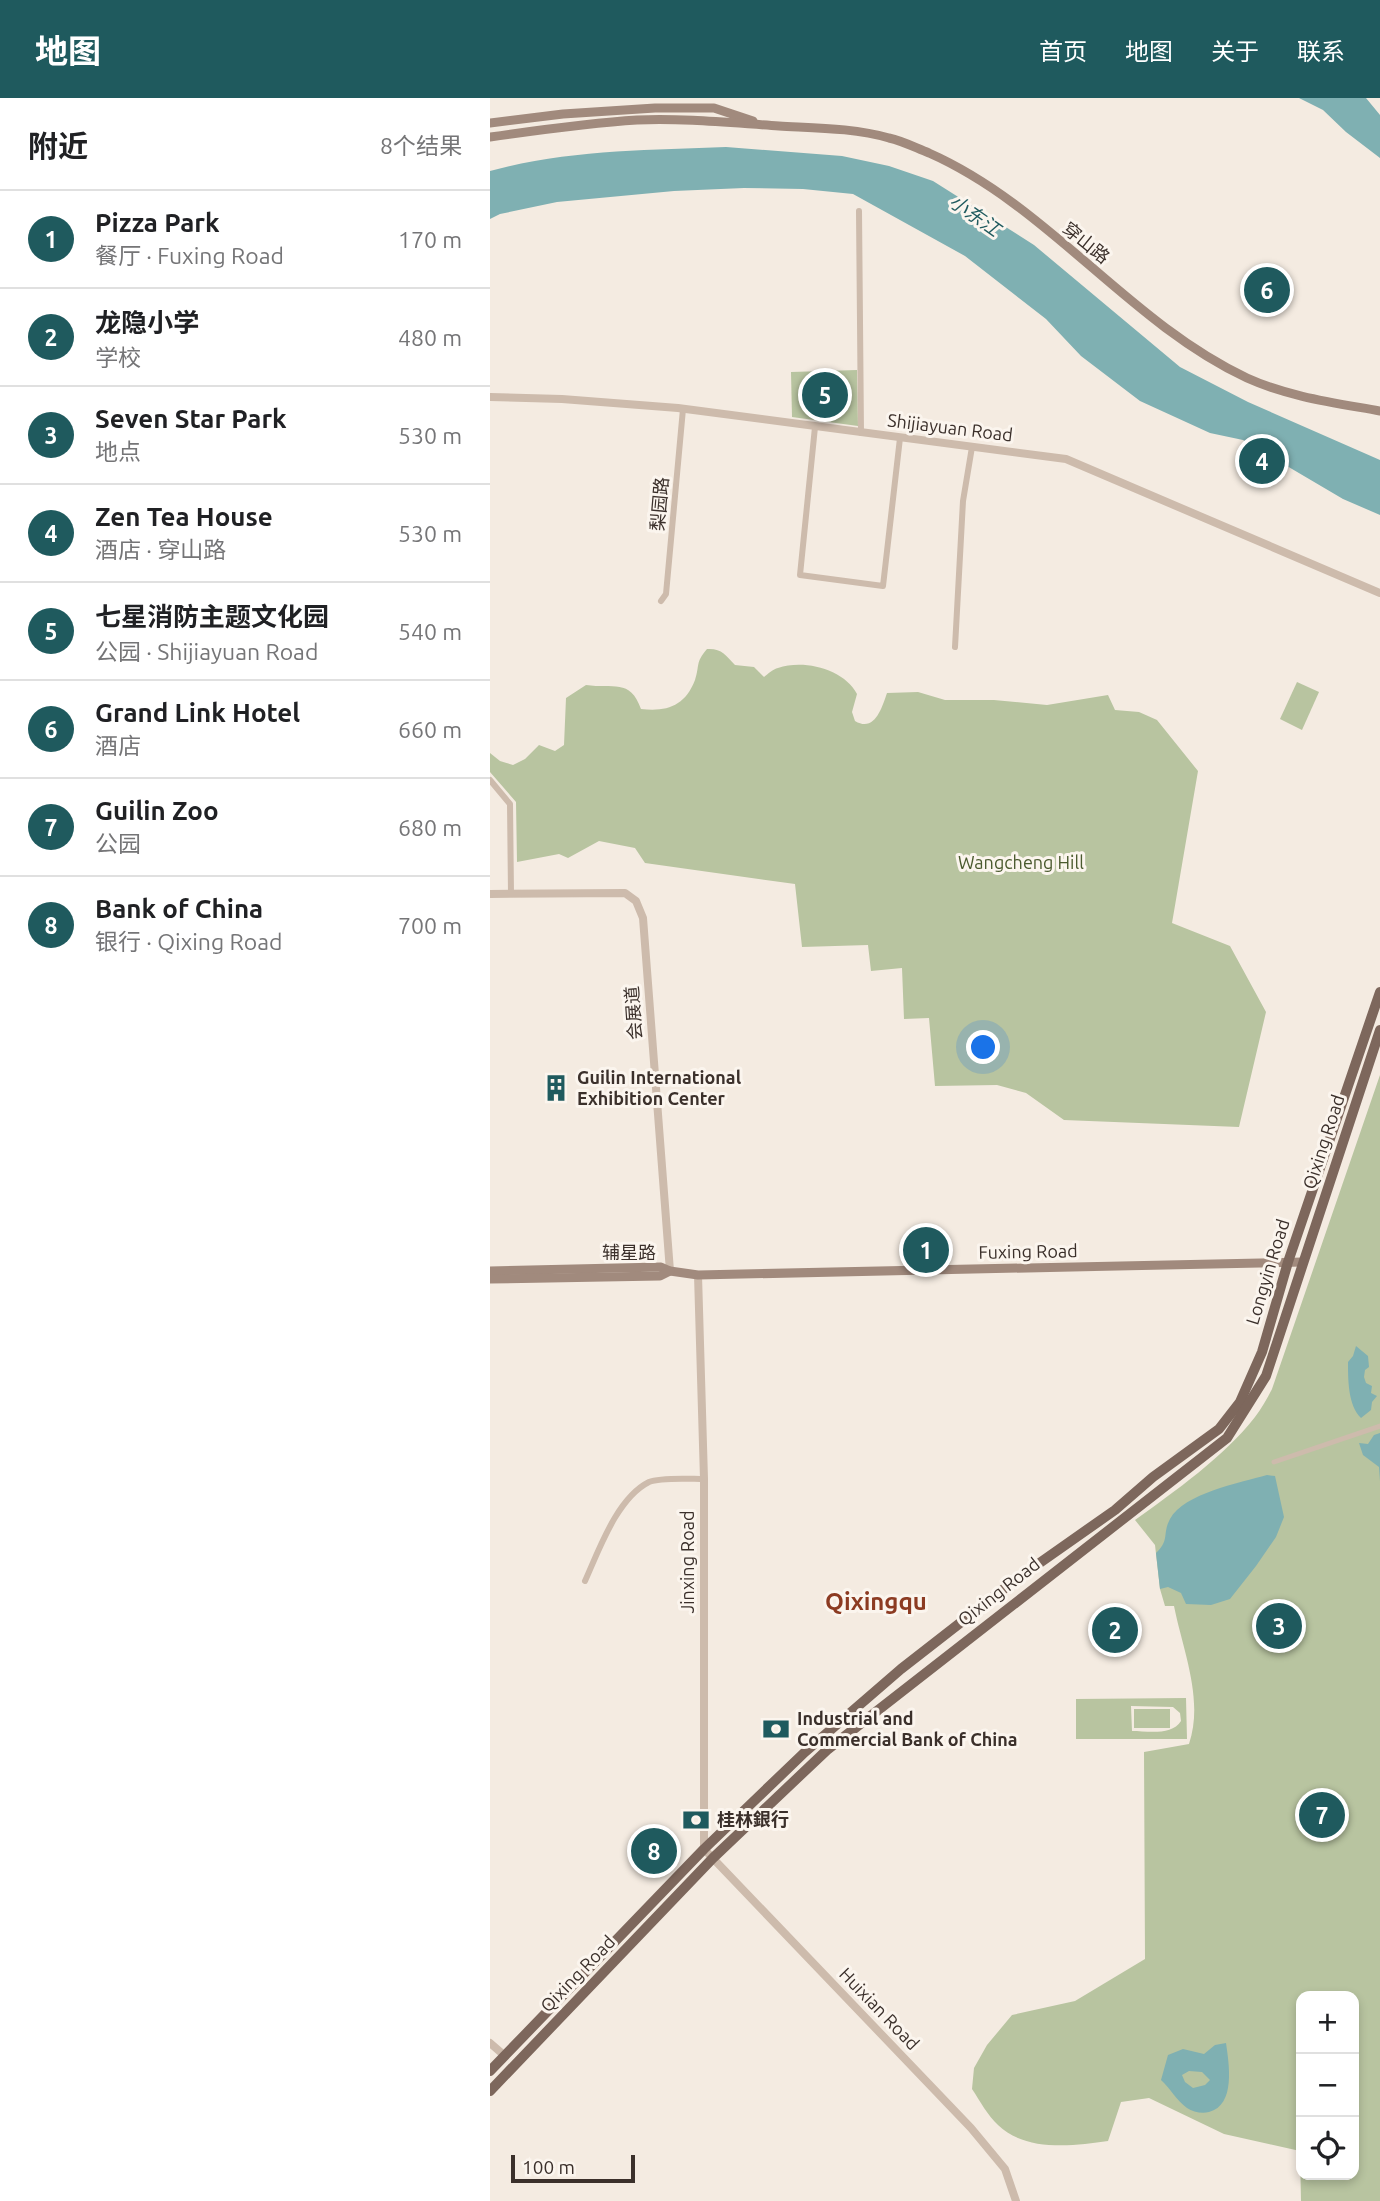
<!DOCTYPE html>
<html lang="zh">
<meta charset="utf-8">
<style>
:root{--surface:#fff;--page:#f2f2f2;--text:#202124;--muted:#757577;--line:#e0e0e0;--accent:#1f5a5e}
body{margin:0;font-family:Ubuntu,"Noto Sans SC",sans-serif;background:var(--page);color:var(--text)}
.controls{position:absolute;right:21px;bottom:21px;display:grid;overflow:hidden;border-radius:14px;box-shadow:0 4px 10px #0003}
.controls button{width:63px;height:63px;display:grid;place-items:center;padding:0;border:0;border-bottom:2px solid var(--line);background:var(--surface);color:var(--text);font:35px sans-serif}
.scale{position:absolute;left:21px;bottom:18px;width:124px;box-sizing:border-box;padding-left:7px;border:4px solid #3b302b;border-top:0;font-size:19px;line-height:24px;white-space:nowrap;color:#3b302b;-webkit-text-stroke:5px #fbf5ee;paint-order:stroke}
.you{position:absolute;left:494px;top:950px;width:24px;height:24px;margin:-18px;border:5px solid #fff;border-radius:50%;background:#1a73e8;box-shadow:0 0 0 10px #1a73e833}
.badge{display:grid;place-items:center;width:46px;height:46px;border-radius:50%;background:var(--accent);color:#fff;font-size:23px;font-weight:700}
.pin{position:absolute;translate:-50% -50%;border:4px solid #fff;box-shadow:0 2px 7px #0006}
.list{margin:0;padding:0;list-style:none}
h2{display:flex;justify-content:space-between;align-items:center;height:91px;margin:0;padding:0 28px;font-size:30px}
h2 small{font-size:23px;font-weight:400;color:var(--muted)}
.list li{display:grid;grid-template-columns:46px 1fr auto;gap:21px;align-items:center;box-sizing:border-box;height:98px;padding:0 28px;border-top:2px solid var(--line)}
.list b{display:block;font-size:26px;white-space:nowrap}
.list p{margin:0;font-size:23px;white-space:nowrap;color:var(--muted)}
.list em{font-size:23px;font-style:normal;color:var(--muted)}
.icon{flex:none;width:38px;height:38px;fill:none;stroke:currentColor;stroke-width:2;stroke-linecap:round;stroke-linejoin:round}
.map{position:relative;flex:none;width:890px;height:2103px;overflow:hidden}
header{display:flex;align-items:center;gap:42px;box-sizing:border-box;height:98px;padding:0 35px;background:var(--accent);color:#fff}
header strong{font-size:33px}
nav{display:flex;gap:38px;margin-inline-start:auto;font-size:24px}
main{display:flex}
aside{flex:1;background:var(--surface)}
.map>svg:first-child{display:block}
.green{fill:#b8c4a0;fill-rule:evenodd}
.water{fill:#7fb0b2;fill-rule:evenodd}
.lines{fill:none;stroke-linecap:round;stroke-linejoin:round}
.pedestrian{stroke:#cdbbac;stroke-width:5}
.minor{stroke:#cdbbac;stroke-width:6}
.tertiary{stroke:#cdbbac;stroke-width:8}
.secondary{stroke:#a18a7d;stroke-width:9}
.primary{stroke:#7d675c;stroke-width:10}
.labels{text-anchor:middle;stroke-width:6;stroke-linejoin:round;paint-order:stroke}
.street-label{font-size:18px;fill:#3b302b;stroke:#fbf5ee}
.park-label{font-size:18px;fill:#4a5a2e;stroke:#fbf5ee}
.poi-label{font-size:18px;font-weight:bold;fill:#3b302b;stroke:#fbf5ee;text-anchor:start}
.water-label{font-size:19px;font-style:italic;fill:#1f5a5e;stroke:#fbf5ee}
.district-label{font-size:24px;font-weight:bold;fill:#8c3b22;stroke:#fbf5ee}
</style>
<header>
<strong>地图</strong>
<nav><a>首页</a><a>地图</a><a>关于</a><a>联系</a></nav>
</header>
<main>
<aside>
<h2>附近<small>8个结果</small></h2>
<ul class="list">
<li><span class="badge">1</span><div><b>Pizza Park</b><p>餐厅 · Fuxing Road</p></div><em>170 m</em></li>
<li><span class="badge">2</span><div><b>龙隐小学</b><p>学校</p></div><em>480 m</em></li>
<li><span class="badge">3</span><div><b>Seven Star Park</b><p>地点</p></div><em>530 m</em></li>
<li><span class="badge">4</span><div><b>Zen Tea House</b><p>酒店 · 穿山路</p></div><em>530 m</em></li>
<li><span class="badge">5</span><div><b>七星消防主题文化园</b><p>公园 · Shijiayuan Road</p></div><em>540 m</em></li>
<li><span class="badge">6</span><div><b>Grand Link Hotel</b><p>酒店</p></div><em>660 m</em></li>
<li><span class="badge">7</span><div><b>Guilin Zoo</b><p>公园</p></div><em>680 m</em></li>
<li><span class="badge">8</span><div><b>Bank of China</b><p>银行 · Qixing Road</p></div><em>700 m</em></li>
</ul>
</aside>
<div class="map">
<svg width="890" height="2103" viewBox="0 0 890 2103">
<rect width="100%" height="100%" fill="#f4ebe1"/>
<g class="green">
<polygon points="367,272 368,328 302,319 301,274"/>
<path d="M217 551C231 550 236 557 245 567L264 569 274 579C278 576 283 571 288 570 314 561 354 571 367 596L362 614 365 623C385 635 392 609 397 595L428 594 455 602H504L557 607 618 597 625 612 649 614 667 622 708 673 682 825 740 848 776 914 749 1029 574 1022 536 995 507 987 445 988 439 920 414 921 412 870 381 873 378 847 312 849 305 786 155 765 145 750 109 743 78 760 69 756 27 764 26 704 0 674V655L10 663 23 667 35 661 49 647 65 653 74 647 76 600 96 587C123 591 140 580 151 611 177 614 195 608 205 582 210 567 205 565 217 551Z"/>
<polygon points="807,584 829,594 812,632 790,621"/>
<path d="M890 977V2103H811L810 2053 734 2036 659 2000 631 2004 618 2043C583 2048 536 2054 508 2027 498 2018 490 2003 482 1991L484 1970 497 1947 522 1917 585 1903 655 1861 654 1654 699 1646C714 1601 693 1553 684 1508H675L670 1491 665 1447 645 1422C684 1394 735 1358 765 1319 771 1311 777 1301 782 1291ZM811 1898H864V2077H811Z"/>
<path d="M696 1600 697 1641H586V1601ZM641 1608 683 1609 690 1615 691 1623C682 1638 657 1633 642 1633Z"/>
<rect x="644" y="1611" width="36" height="19"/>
</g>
<g class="water">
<polygon points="809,0 876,0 890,17 890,60 856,34 833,12"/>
<path d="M236 49 352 58 399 68 443 83 544 147 690 269 758 304 890 362V417L853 401 753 342 720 335 650 303 591 258 556 221 475 158 363 96 313 91 254 90 184 93 67 104 10 116 0 121V73C76 52 158 52 236 49Z"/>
<path d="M866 1248 878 1258 879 1269 875 1272 874 1279 876 1285 882 1288 881 1295 887 1298 882 1304 881 1312 871 1320C858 1308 858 1281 858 1264L863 1258Z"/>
<polygon points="890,1335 890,1383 889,1369 873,1357 869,1345 878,1346 884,1337"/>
<path d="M777 1377 785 1378 794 1419 786 1439 766 1468 740 1501 721 1507 696 1506 691 1495 678 1489 670 1491 666 1455C680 1442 672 1436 680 1421 694 1395 750 1385 777 1377Z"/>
<path d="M736 1945C739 1966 746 2007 719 2014 712 2016 703 2014 697 2010 687 2003 680 1990 671 1982L678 1957 693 1951 714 1956 725 1947ZM699 1973 712 1974 720 1982 715 1987 703 1990 695 1984 692 1977Z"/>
</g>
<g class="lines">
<polyline class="pedestrian" points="784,1364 890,1328"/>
<g class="minor">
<polyline points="369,113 371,335"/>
<polyline points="325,329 310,477 393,488 410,340"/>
<polyline points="171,503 176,496 193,311"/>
<polyline points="465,549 473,403 482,349"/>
<polyline points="0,682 20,706 21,796"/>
<path d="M95 1483C109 1452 127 1400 159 1384 171 1379 200 1381 214 1381"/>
</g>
<g class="tertiary">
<polyline points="0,299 72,301 188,310 576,361 890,495"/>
<polyline points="0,796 135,795 146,803 153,820 180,1173"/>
<polyline points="208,1177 214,1381 214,1751 481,2030 515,2071 526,2103"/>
<polyline points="0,1945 15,1958"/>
</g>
<g class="secondary">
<polyline points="0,25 73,16 165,10 224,10 263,23"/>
<path d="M0 39C49 32 98 25 147 22 194 20 242 25 289 28 325 30 365 30 399 40 413 43 426 50 439 55 559 108 638 224 757 280 799 299 846 305 890 313"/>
<polyline points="0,1173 171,1169 180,1173 208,1177 813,1164"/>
<polyline points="0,1181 170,1178 180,1173"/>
</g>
<g class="primary">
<polyline points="0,1973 214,1751 315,1654 411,1571 524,1483 625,1412 663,1379 729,1331 750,1304 772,1254 798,1164 890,894"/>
<polyline points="0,1993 223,1760 337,1652 737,1340 776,1278 890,932"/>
</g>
</g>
<defs>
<symbol id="building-bare" viewBox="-9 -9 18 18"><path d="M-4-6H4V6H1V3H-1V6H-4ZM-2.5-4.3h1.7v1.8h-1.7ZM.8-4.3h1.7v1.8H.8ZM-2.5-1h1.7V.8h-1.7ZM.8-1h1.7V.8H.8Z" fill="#1f5a5e" stroke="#fbf5ee" stroke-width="2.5" paint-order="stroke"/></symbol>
<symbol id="bank-bare" viewBox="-9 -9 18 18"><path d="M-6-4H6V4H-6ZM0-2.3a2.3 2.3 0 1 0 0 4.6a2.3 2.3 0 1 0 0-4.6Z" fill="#1f5a5e" stroke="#fbf5ee" stroke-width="2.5" paint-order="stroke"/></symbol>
</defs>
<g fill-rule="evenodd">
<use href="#building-bare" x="47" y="971" width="38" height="38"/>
<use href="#bank-bare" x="267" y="1612" width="38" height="38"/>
<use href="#bank-bare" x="187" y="1703" width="38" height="38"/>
</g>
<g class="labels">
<g class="street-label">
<text transform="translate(596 145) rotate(39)" y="6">穿山路</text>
<text transform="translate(460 330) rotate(7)" y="6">Shijiayuan Road</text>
<text transform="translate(170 406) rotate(-85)" y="6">梨园路</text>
<text transform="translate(144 915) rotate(-94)" y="6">会展道</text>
<text transform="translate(834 1044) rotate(-72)" y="6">Qixing Road</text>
<text transform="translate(538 1154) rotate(-1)" y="6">Fuxing Road</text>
<text x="139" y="1161">辅星路</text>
<text transform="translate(778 1174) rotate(-73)" y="6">Longyin Road</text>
<text transform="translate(198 1464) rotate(-90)" y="6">Jinxing Road</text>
<text transform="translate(509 1494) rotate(-38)" y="6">Qixing Road</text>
<text transform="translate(88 1876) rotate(-46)" y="6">Qixing Road</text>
<text transform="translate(389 1911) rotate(46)" y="6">Huixian Road</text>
</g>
<g class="park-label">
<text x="531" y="771">Wangcheng Hill</text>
</g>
<g class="poi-label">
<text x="87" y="986">Guilin International<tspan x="87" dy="21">Exhibition Center</tspan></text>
<text x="307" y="1627">Industrial and<tspan x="307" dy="21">Commercial Bank of China</tspan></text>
<text x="227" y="1728">桂林銀行</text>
</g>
<g class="water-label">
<text transform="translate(485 117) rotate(35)" y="7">小东江</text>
</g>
<g class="district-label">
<text x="386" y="1512">Qixingqu</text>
</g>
</g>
</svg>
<div class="controls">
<button>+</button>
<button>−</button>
<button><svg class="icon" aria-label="locate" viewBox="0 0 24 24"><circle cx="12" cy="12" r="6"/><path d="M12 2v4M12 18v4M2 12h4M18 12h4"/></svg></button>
</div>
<div class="scale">100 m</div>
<div class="you"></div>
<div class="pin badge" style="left:436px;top:1152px">1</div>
<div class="pin badge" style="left:625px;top:1532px">2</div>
<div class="pin badge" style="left:789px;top:1528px">3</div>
<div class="pin badge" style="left:772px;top:363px">4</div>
<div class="pin badge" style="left:335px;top:297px">5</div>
<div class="pin badge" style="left:777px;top:192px">6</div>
<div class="pin badge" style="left:832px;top:1717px">7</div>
<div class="pin badge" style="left:164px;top:1753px">8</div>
</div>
</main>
